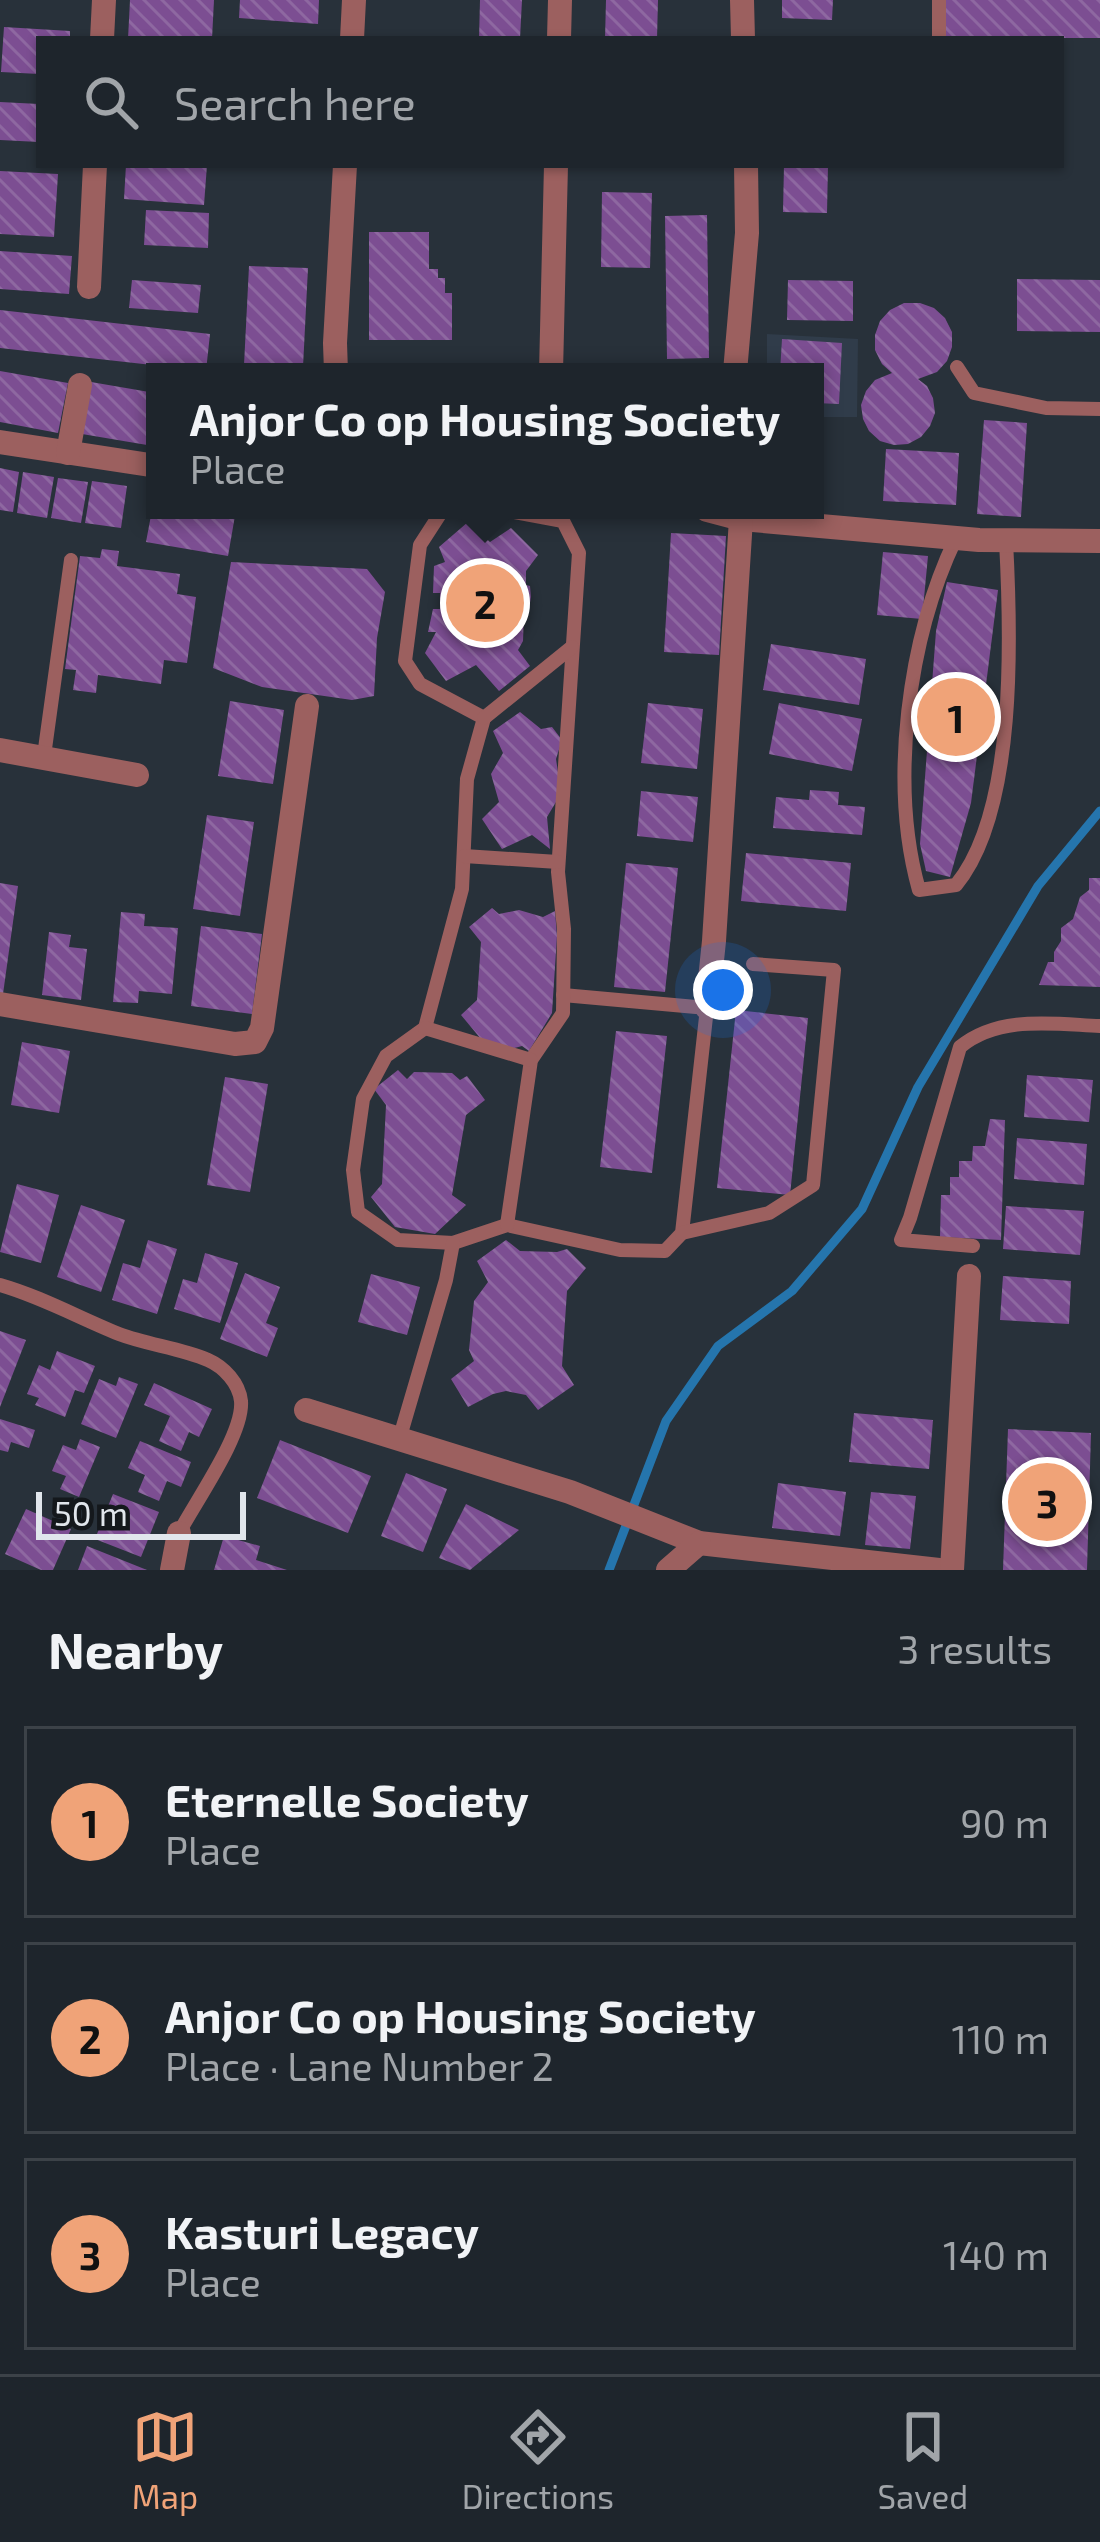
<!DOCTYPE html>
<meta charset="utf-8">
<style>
:root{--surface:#1e252c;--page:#2b3138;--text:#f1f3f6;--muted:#a1a5a9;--line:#3c4248;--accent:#f0a378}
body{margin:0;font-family:"Exo 2",sans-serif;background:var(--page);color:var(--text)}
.scale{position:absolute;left:36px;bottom:30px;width:210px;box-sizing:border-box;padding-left:12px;border:6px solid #e1e6ec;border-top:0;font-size:33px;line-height:42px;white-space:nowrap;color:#e1e6ec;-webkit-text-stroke:9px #14181c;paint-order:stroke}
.you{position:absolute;left:723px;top:990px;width:42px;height:42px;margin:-30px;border:9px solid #fff;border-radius:50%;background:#1a73e8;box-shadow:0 0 0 18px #1a73e833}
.badge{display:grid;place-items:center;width:78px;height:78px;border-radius:50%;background:var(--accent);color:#111;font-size:39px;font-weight:700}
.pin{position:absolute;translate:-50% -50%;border:6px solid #fff;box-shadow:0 3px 12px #0006}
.popup{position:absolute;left:146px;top:363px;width:678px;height:156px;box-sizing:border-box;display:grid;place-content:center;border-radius:0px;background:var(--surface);filter:drop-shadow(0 3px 9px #0005);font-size:39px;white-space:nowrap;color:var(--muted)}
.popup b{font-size:45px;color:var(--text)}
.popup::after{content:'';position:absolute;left:50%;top:100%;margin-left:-24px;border:24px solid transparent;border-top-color:var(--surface)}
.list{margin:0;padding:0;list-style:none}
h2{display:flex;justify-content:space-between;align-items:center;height:156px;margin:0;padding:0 48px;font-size:51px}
h2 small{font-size:39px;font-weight:400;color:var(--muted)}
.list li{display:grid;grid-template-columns:78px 1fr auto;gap:36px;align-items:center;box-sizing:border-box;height:192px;margin:0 24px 24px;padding:0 24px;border:3px solid var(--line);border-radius:0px}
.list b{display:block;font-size:45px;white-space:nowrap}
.list p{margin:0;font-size:39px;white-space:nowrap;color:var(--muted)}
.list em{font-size:39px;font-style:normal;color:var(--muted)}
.icon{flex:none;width:66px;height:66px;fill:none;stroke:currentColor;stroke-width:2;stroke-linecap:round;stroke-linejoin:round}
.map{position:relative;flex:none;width:1100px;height:1570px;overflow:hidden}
.search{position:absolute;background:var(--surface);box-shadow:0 3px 9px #0004;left:36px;right:36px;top:36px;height:132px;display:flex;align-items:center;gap:30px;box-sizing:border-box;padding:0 42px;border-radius:0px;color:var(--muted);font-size:45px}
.sheet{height:804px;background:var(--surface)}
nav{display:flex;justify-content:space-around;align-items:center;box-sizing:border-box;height:168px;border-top:3px solid var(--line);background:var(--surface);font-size:33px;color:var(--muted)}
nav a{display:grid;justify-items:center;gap:6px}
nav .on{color:var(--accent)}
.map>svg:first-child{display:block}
.built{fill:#303c4a}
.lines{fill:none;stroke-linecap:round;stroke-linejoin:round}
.stream{stroke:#2575ad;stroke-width:9}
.building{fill:url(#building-back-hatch)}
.lane{stroke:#9c605f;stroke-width:14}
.street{stroke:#9c605f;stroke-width:24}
</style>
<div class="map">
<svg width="1100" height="1570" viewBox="0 0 1100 1570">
<defs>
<pattern id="building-back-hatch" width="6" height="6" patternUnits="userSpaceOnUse" patternTransform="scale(3)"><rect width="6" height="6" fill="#7c4e92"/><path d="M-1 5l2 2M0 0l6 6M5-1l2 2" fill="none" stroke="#8e68a1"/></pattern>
</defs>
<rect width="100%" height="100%" fill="#28313a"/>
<polygon class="built" points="767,334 858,339 857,417 815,417 815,372 767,372"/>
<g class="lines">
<polyline class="stream" points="609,1570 666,1421 718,1346 792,1291 862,1209 918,1087 1038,886 1100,811"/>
</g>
<g class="building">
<polygon points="130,0 214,0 212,39 128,39"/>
<polygon points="240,0 319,0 318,24 239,18"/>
<polygon points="480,0 522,0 520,39 479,39"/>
<polygon points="606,0 658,0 657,39 605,39"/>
<polygon points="782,0 833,0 832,20 782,18"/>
<rect x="946" y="0" width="154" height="38"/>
<polygon points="4,27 70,31 70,39 39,39 39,74 1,72"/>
<polygon points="0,102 39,104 39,142 0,140"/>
<polygon points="126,165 207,165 204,205 124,199"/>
<polygon points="784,165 828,165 827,213 783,212"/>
<polygon points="0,171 58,174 54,237 0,234"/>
<polygon points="602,192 652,193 650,268 601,267"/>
<polygon points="146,210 209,213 208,248 144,245"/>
<polygon points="707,215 709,358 667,359 665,216"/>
<polygon points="369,232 429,232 429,269 438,269 438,278 445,278 445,293 452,293 452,340 369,340"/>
<polygon points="0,251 72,256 69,294 0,289"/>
<polygon points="249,266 308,268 303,367 244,365"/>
<polygon points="1017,279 1100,280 1100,332 1017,331"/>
<polygon points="132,280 201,285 198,313 129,308"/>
<polygon points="788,280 853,281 853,321 787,320"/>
<polygon points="904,303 920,303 934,308 945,318 952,332 952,347 947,361 937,372 918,379 927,386 933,398 935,413 930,426 921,437 908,444 894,445 880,441 869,431 863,419 861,405 866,391 875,380 892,373 882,364 875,350 875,335 880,321 890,310"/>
<polygon points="0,310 210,334 206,371 0,348"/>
<polygon points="782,339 842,343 839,404 815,403 815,372 780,372"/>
<polygon points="0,371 68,383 58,433 0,422"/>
<polygon points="91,382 155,393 153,446 82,434"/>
<polygon points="984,420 1027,423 1021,517 977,514"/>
<polygon points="815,436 822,437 818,478 815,478"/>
<polygon points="886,449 959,453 956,505 883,501"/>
<polygon points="0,468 19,472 13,512 0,510"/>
<polygon points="23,472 54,477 47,518 17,513"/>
<polygon points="58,478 88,482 81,523 51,518"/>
<polygon points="92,481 127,486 121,528 85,523"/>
<polygon points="152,510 236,510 228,556 146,542"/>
<polygon points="468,522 490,542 511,528 538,555 526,571 526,585 530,586 531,597 528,614 524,614 523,641 518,650 530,666 499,691 476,665 446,681 425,653 436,632 428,632 433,609 440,609 440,593 433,593 434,566 445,562 439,547"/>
<polygon points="671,533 726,536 719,655 664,652"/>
<polygon points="102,549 119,551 117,566 180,574 177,594 196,597 187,663 164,660 161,684 98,675 96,693 73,690 76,670 65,669 80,556 100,558"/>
<polygon points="883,552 928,556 922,619 877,615"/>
<polygon points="231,562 367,569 385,592 377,638 374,696 352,700 262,687 213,668"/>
<polygon points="947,582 998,590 971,803 950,877 926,871 920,844 936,631"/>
<polygon points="771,644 866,659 859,705 763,690"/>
<polygon points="230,701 284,710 273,784 218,776"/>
<polygon points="648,703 703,709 697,769 641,763"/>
<polygon points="779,703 862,719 852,771 769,754"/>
<polygon points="520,712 541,729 552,727 562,740 556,759 559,779 556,802 547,817 550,849 532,835 502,849 482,819 499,802 491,774 503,753 493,731"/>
<polygon points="810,790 839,792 838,805 865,807 862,835 773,828 776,797 809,800"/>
<polygon points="641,791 698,797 693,842 637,836"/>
<polygon points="207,815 254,822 240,916 193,909"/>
<polygon points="746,853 851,863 846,911 741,901"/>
<polygon points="626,863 678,868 665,992 614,987"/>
<polygon points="1089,878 1100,878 1100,987 1039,985 1048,962 1054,962 1054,952 1061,941 1061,928 1073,919 1080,897 1089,890"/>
<polygon points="0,883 18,886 3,994 0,994"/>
<polygon points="492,908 499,914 519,910 543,917 555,911 557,936 552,1013 529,1051 522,1046 507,1050 486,1045 461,1015 477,1000 481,942 469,927"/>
<polygon points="121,912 145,914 144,926 178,928 172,994 139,991 138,1003 113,1002"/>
<polygon points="201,926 262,934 252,1014 191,1006"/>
<polygon points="49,932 71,935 69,947 87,949 81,1000 42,995"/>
<polygon points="736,1010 808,1018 790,1195 717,1188"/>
<polygon points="616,1031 667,1036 652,1173 600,1167"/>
<polygon points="22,1042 70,1051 59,1113 11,1105"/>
<polygon points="398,1070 407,1079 414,1072 452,1073 460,1080 467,1076 485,1100 466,1115 452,1195 466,1205 435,1234 395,1227 371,1197 382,1184 386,1105 374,1089"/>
<polygon points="1027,1075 1093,1080 1089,1122 1024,1117"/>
<polygon points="225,1077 268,1084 250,1192 207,1185"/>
<polygon points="990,1119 1005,1120 1001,1240 940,1237 941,1195 950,1195 950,1177 959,1177 959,1161 972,1161 973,1146 985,1146"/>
<polygon points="1017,1138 1087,1144 1084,1185 1014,1179"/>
<polygon points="17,1184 59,1195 41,1263 0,1252"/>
<polygon points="81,1205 125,1220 101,1292 57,1277"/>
<polygon points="1006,1206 1084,1211 1080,1255 1003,1249"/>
<polygon points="148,1240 177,1249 157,1314 112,1300 123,1263 140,1268"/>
<polygon points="506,1240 520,1251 557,1252 567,1249 586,1268 567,1291 562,1366 574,1385 538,1410 526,1395 506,1391 493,1394 468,1407 451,1379 474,1361 469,1350 474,1301 488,1282 477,1261"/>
<polygon points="205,1253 238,1263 220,1323 174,1309 183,1279 197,1283"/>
<polygon points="245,1273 280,1287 266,1323 278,1328 267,1357 220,1339"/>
<polygon points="371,1274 420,1287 407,1335 358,1322"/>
<polygon points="1003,1276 1071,1281 1069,1324 1000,1320"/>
<polygon points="0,1331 26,1340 0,1407"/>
<polygon points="57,1351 95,1366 84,1393 75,1390 65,1417 35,1405 39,1398 27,1394 39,1365 50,1370"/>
<polygon points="119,1377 138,1384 116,1438 81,1424 99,1379 116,1386"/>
<polygon points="154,1383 212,1409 199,1437 189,1432 181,1451 159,1441 170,1416 144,1405"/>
<polygon points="854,1413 933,1420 929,1469 849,1462"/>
<polygon points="0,1419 35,1430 29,1448 11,1442 8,1452 0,1450"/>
<polygon points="1008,1429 1091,1433 1087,1570 1003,1570"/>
<polygon points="80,1439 100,1447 79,1497 60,1489 66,1476 52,1471 63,1445 76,1450"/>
<polygon points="280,1440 371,1476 348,1533 257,1498"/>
<polygon points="140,1441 191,1462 181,1487 167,1481 159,1501 138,1492 145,1475 128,1468"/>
<polygon points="406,1473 447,1489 423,1552 381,1536"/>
<polygon points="778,1483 846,1492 840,1536 772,1528"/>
<polygon points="871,1492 916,1496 910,1549 865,1545"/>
<polygon points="113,1494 159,1512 141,1557 95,1539"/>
<polygon points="466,1504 519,1530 470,1570 439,1558"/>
<polygon points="26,1509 71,1529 53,1570 41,1570 5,1554"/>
<polygon points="224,1536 260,1546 256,1560 287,1570 214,1570"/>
<polygon points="87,1546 147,1570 78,1570"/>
</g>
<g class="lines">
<g class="lane">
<polyline points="939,39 939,0"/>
<polyline points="957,367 974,393 1046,408 1100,409"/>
<polyline points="445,510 442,511 420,545 405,661 420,684 484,718 467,779 462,889 425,1028 386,1056 363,1099 353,1170 358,1212 398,1240 453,1243 507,1225 620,1250 665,1251 682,1233 707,1008 563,995"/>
<polyline points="503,510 563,521 579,553 558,872 564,929 563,1013 531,1060 507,1225"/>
<path d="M956 538C908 638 889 783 919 890L956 885C1017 811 1011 634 1006 541"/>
<polyline points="484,718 572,647"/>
<polyline points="44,756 71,560"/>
<polyline points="464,856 558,862"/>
<polyline points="425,1028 531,1060"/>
<polyline points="682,1233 769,1213 813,1185 834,970 753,964"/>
<path d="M973 1246 901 1240 910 1218 960 1047C999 1015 1053 1024 1100 1026"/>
<path d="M0 1285C42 1297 79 1318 119 1334 148 1345 180 1348 208 1360 224 1367 239 1383 241 1401 244 1434 195 1502 179 1533"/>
<polyline points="399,1440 446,1280 453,1243"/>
</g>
<g class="street">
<polyline points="742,0 743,39"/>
<polyline points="102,39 104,0"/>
<polyline points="352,39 354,0"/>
<polyline points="559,39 560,0"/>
<polyline points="89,287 95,165"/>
<polyline points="336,372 335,343 345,165"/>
<polyline points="551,372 556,165"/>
<polyline points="735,372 747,233 746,165"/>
<polyline points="0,442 150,465"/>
<polyline points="68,453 80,385"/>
<polyline points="707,510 741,519 979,540 1100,541"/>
<polyline points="0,750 137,775"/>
<polyline points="0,1004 235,1044 255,1042 262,1028 307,706"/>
<polyline points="707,1008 714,941 741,519"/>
<polyline points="306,1410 570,1492 699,1543 939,1570"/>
<polyline points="172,1570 179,1533"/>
<polyline points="668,1570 699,1543"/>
<polyline points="952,1570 969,1276"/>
</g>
</g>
</svg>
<div class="scale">50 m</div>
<div class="you"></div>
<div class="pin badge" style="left:956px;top:717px">1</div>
<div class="pin badge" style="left:485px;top:603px">2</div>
<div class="popup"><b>Anjor Co op Housing Society</b>Place</div>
<div class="pin badge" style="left:1047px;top:1502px">3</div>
<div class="search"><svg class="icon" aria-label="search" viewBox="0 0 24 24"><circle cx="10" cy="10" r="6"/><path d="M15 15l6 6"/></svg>Search here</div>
</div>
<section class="sheet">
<h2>Nearby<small>3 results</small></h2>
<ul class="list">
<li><span class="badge">1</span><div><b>Eternelle Society</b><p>Place</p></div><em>90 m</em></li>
<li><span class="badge">2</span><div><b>Anjor Co op Housing Society</b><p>Place · Lane Number 2</p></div><em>110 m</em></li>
<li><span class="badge">3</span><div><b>Kasturi Legacy</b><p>Place</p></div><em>140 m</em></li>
</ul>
</section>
<nav>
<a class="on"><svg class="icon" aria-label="map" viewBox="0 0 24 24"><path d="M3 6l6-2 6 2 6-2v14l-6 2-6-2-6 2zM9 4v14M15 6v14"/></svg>Map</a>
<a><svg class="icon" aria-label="directions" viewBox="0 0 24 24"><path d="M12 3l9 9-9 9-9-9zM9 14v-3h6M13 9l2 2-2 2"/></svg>Directions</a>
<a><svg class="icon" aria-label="saved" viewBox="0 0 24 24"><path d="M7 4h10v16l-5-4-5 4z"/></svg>Saved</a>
</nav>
